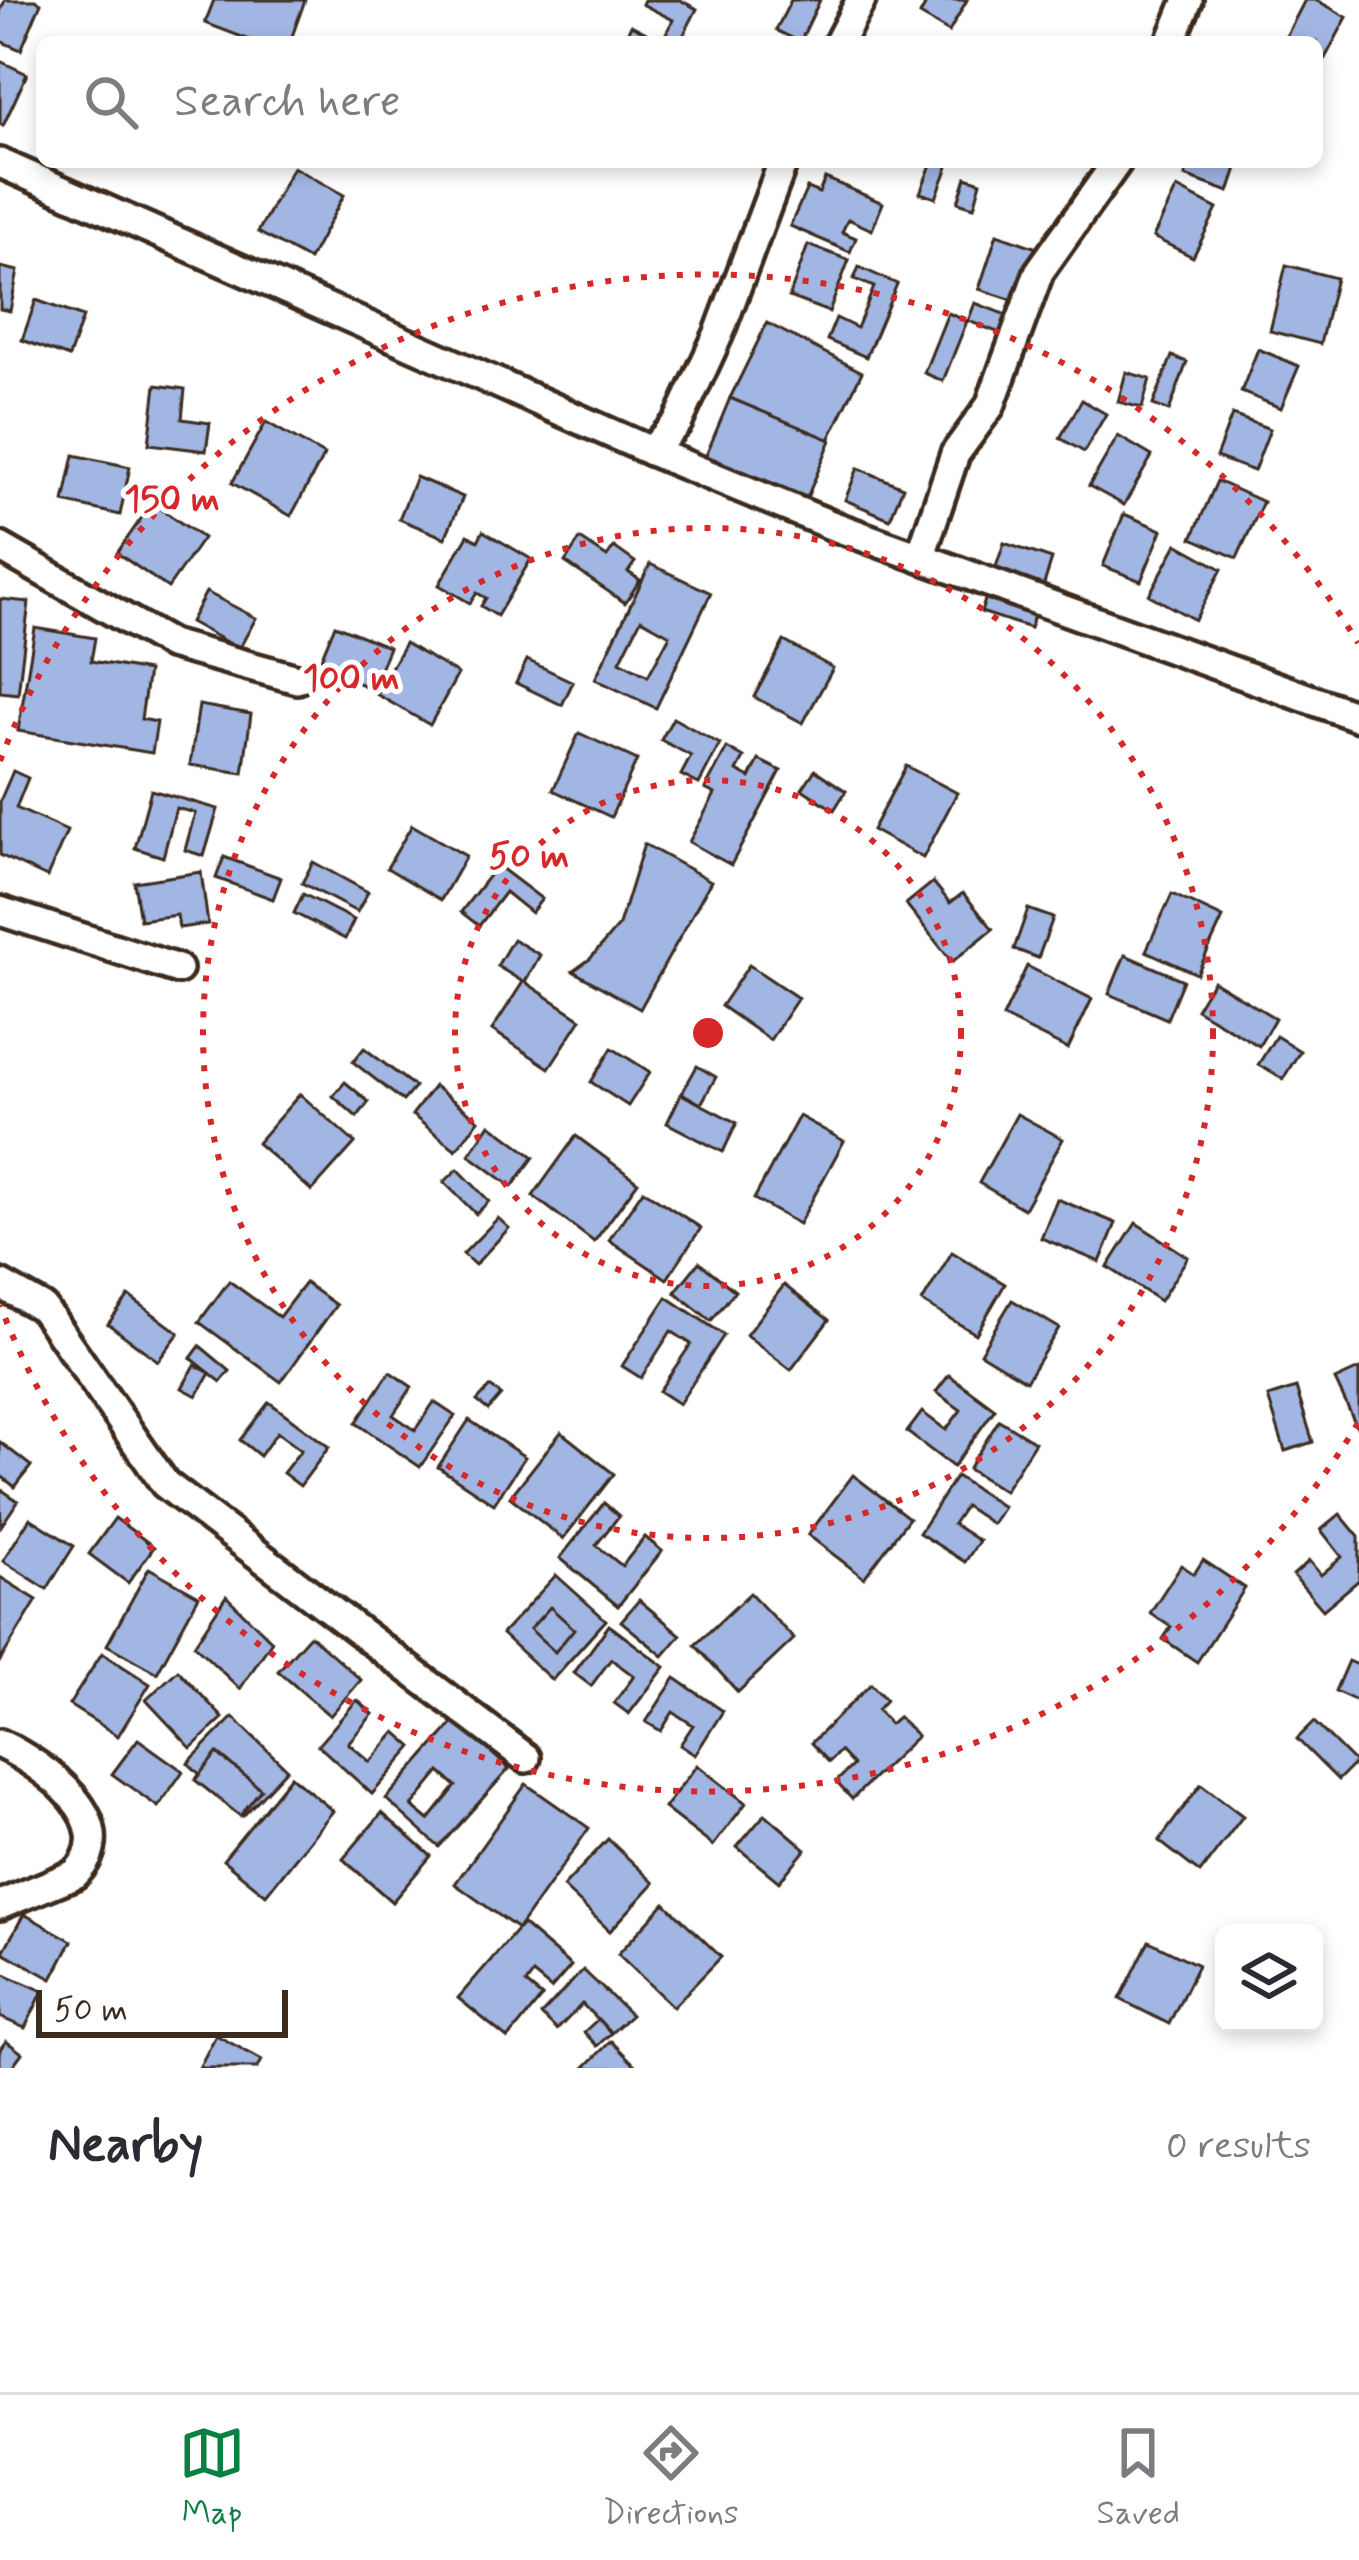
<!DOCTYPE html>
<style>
:root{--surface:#fff;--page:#f2f2f3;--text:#2b2b33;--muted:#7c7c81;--line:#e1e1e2;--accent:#0b8043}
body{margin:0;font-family:Mynerve,sans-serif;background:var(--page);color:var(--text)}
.controls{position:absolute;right:36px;bottom:36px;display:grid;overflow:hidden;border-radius:18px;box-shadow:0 6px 18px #0003}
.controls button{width:108px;height:108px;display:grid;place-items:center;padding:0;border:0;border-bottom:3px solid var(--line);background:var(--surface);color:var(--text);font:60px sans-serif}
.scale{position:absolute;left:36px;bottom:30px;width:252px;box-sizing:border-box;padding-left:12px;border:6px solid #3b2a1e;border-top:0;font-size:33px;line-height:42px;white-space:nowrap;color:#3b2a1e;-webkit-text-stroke:9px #fff;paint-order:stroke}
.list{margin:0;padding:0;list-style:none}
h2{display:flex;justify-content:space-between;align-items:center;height:156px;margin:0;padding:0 48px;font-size:51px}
h2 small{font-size:39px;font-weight:400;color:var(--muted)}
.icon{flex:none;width:66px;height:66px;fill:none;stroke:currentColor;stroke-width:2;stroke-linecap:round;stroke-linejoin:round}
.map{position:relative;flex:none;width:1359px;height:2068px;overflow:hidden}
.search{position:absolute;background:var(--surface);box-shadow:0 6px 18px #0003;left:36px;right:36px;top:36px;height:132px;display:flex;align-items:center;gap:30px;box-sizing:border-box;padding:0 42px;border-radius:18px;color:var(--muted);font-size:45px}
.sheet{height:324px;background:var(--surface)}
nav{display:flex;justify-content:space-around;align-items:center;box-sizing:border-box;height:168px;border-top:3px solid var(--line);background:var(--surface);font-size:33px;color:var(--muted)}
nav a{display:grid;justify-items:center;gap:6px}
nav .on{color:var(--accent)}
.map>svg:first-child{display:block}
.building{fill:#a2b6e4;stroke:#3b2a1e;stroke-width:3;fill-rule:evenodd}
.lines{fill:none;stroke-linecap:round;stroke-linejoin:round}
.street-casing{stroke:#3b2a1e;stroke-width:36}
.street{stroke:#fff;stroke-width:27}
.ring{fill:none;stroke:#d62828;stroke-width:6;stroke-dasharray:6 12}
.centre{fill:#d62828;stroke:#fff;stroke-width:6}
.ring-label{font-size:36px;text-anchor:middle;font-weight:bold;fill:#d62828;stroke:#fff;stroke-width:10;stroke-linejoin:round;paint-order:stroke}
</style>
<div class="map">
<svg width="1359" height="2068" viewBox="0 0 1359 2068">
<rect width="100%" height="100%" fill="#fff"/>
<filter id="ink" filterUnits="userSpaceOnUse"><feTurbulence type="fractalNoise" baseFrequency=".00833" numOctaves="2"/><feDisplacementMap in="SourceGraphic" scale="24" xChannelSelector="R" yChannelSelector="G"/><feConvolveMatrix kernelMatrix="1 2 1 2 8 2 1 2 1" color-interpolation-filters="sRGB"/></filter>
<g filter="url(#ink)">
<g class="building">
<polygon points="5,0 35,0 41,3 21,50 0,41 0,12"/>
<polygon points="214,0 305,0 290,42 255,42 205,23"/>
<polygon points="644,0 680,0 697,9 680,42 623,42 631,25 662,41 673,20 642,4"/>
<polygon points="791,0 820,0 800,42 776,30"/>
<polygon points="928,0 967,0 949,32 920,15"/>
<polygon points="1305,0 1316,0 1347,17 1322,64 1317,61 1317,42 1283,42"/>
<polygon points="0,61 27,74 3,126 0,124"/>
<polygon points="932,162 949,164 936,198 920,193"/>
<polygon points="1190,162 1239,162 1229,192 1185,176"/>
<polygon points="293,167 344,195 309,260 258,232"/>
<polygon points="966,177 981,182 974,207 958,202"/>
<polygon points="825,178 883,203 872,230 848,219 842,232 856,238 850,252 790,226 807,188 819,193"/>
<polygon points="1177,188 1217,209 1193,257 1153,237"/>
<polygon points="997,234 1037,248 1019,302 979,289"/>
<polygon points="808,245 849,260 829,312 789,297"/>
<polygon points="1286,265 1336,278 1320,344 1270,331"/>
<polygon points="0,267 18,271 10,311 0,309"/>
<polygon points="859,267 897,284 866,357 827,340 836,318 857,328 874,287 854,279"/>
<polygon points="36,300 83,317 69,357 22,340"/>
<polygon points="975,303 1012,317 1005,335 968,321"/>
<polygon points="948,313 967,321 943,381 924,373"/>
<polygon points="767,323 862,372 826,446 730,398"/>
<polygon points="1258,349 1299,366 1281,408 1241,392"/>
<polygon points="1172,356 1187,362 1169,411 1153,405"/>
<polygon points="1126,372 1150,379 1142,408 1118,402"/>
<polygon points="156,385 185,389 182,419 210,423 206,451 149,444"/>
<polygon points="730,398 831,440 806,500 705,458"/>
<polygon points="1082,400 1106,414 1084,452 1060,438"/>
<polygon points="1232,415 1270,429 1254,471 1216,457"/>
<polygon points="266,422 324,455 291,516 232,483"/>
<polygon points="1118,436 1152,456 1124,505 1089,486"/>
<polygon points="74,455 130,467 120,515 64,502"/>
<polygon points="858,468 903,487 890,519 845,500"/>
<polygon points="416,477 463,497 445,538 399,519"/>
<polygon points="1217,481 1263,502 1237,558 1192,538"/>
<polygon points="152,503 203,538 168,588 117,553"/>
<polygon points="1124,514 1162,530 1141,581 1103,566"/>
<polygon points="483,531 531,559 497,616 481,606 486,598 477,593 470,603 439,585 468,535 478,541"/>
<polygon points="580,539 607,557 614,547 635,562 628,572 640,580 625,603 565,562"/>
<polygon points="1004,543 1052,559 1030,628 981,612"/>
<polygon points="1177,544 1222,569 1195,620 1149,595"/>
<path d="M650 564 711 593 656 708 595 679ZM641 619 670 635 648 676 620 661Z"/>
<polygon points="206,592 256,618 239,649 190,622"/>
<polygon points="0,599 29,602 18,694 0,692"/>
<polygon points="335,625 389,647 372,689 318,666"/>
<polygon points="35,628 95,638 91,661 148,671 141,719 157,722 152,753 18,731"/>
<polygon points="784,641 833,668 803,723 754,697"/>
<polygon points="405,643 458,674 430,725 376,694"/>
<polygon points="527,660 573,682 562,705 516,683"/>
<polygon points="199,705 251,714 243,773 190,765"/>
<polygon points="673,718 720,744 699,784 681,775 691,756 661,740"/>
<polygon points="579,733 637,760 611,817 553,790"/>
<polygon points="727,748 744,758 737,771 750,778 759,760 781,771 731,865 689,842 715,794 705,789"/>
<polygon points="906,766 957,793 923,858 872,830"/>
<polygon points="815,770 846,791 834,810 802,789"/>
<polygon points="13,771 28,778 16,808 67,831 47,877 0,855 0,801"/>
<polygon points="151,790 218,809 204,856 185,850 195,813 176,808 163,857 135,848"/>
<polygon points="412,825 466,856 441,900 387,868"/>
<polygon points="644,844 711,881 640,1009 573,971 590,959 619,925"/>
<polygon points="224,857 281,878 273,899 216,878"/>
<polygon points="313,862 368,892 357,912 302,883"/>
<polygon points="497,865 542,899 531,913 505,892 479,926 461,912"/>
<polygon points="201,872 208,924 179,928 177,915 140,920 134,882"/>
<polygon points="933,882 950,903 963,893 993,929 952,962 906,904"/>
<polygon points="303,894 354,920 345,939 294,913"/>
<polygon points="1172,894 1223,918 1197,974 1146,951"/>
<polygon points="1028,909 1053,918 1038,958 1014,949"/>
<polygon points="513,939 540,955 525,982 581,1019 549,1068 492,1030 523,982 497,966"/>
<polygon points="1125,955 1183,980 1167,1019 1109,994"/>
<polygon points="749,965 798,998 770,1040 721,1006"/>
<polygon points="1027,966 1092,999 1068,1049 1003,1017"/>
<polygon points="1213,981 1275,1018 1259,1046 1196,1009"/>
<polygon points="1276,1036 1300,1051 1283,1079 1258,1065"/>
<polygon points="364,1048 415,1087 403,1101 353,1062"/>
<polygon points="612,1048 650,1072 628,1106 591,1082"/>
<polygon points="697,1066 716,1077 701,1104 682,1093"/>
<polygon points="345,1082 369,1102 357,1117 333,1096"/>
<polygon points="434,1086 479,1120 456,1150 412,1115"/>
<polygon points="300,1094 355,1143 312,1191 257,1143"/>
<polygon points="681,1094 737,1123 723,1152 667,1123"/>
<polygon points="1017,1114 1063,1139 1024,1209 979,1183"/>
<polygon points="799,1116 844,1141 799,1224 754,1199"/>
<polygon points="490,1124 534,1157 512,1187 469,1155"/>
<polygon points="576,1136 638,1182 594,1242 533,1196"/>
<polygon points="458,1169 489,1201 476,1214 444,1182"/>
<polygon points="643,1190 701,1228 667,1279 609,1240"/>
<polygon points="1057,1199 1116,1223 1100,1262 1041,1238"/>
<polygon points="498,1218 509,1228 475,1265 463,1254"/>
<polygon points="1136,1223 1188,1257 1160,1301 1108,1267"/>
<polygon points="952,1252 1005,1284 976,1334 922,1302"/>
<polygon points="699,1262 735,1291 711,1321 675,1292"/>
<polygon points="229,1281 279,1317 305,1283 336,1305 281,1382 199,1322"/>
<polygon points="784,1285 829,1320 791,1370 746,1335"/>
<polygon points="129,1296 179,1333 158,1361 108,1324"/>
<polygon points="667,1297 724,1335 679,1404 659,1391 691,1344 671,1331 641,1378 622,1366"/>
<polygon points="1012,1300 1059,1328 1026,1381 980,1353"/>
<polygon points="200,1346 230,1371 221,1382 191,1358"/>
<polygon points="195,1365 210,1373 197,1396 182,1388"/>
<polygon points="1359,1369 1359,1431 1335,1380"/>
<polygon points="390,1372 412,1387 393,1415 415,1430 434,1402 455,1416 420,1467 356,1423"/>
<polygon points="949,1375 995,1409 953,1467 907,1432 922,1412 946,1430 961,1410 936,1392"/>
<polygon points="490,1387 501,1395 488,1410 477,1401"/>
<polygon points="1296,1388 1313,1442 1285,1451 1268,1397"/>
<polygon points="269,1402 329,1447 300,1486 283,1473 301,1450 277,1432 260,1456 240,1440"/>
<polygon points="469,1420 525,1457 494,1504 438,1467"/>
<polygon points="999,1420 1035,1442 1004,1491 968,1469"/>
<polygon points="561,1432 614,1474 563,1539 510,1497"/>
<polygon points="0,1442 31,1466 15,1487 0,1475"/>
<polygon points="853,1475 909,1518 864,1578 808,1535"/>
<polygon points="956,1476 1003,1507 992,1524 965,1506 953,1524 979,1541 965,1562 919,1533"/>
<polygon points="2,1490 18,1501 1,1526 0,1493"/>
<polygon points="604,1503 619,1516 596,1545 622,1566 645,1537 662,1551 618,1606 560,1558"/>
<polygon points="1340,1514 1359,1537 1359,1580 1323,1610 1293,1575 1309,1561 1321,1575 1342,1557 1321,1530"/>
<polygon points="30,1518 74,1546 47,1589 3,1561"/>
<polygon points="115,1518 154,1547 128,1583 89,1554"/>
<polygon points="1203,1560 1245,1588 1197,1662 1163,1639 1171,1627 1150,1613 1181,1565 1194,1574"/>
<polygon points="149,1568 199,1596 157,1673 107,1645"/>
<polygon points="556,1575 606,1620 552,1680 502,1634"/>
<polygon points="0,1577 37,1600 0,1661"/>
<polygon points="750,1593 794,1639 738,1692 695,1645"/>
<polygon points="226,1596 272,1641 240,1689 194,1645"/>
<polygon points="639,1600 681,1635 663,1656 621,1621"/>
<polygon points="550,1607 574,1629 555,1652 530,1629"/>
<polygon points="609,1625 665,1667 629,1714 614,1703 634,1676 611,1659 591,1686 574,1673"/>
<polygon points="310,1635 361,1680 330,1716 278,1671"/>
<polygon points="102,1653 150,1684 118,1736 69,1705"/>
<polygon points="1348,1661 1359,1666 1359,1702 1335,1691"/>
<polygon points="178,1670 223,1718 191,1748 146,1700"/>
<polygon points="675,1678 723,1711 695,1755 680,1745 693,1725 673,1712 661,1731 646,1722"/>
<polygon points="871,1684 886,1700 877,1710 890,1724 898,1717 917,1736 852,1799 836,1782 853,1765 840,1751 829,1762 811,1743"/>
<polygon points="357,1700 373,1714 348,1743 370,1762 396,1732 413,1747 372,1794 318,1745"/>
<polygon points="233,1717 287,1769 243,1816 188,1763"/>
<path d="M456 1720 509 1769 439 1847 386 1799ZM440 1772 456 1786 429 1820 412 1806Z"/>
<polygon points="1314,1722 1355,1763 1338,1780 1297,1739"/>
<polygon points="138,1739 183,1771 158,1807 112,1774"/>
<polygon points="217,1753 261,1789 240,1816 195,1780"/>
<polygon points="697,1765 746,1803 713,1846 664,1808"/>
<polygon points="291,1776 333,1811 266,1895 223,1860"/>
<polygon points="526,1784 589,1828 518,1929 455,1884"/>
<polygon points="1201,1784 1243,1816 1200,1873 1159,1841"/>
<polygon points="382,1813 431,1856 392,1902 343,1859"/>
<polygon points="765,1814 806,1849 779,1882 737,1847"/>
<polygon points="608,1839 654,1883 610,1931 563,1887"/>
<polygon points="665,1903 721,1957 673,2007 618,1954"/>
<polygon points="24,1914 72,1941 52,1979 3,1952"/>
<polygon points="522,1924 571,1966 551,1989 533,1974 526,1984 542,1997 508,2039 458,1998"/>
<polygon points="1149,1941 1198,1965 1169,2024 1120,1999"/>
<polygon points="583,1970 631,2015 611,2033 582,2004 557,2030 541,2015"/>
<polygon points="0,1972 43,1991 25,2028 0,2017"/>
<polygon points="598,2019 611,2033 597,2046 584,2032"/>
<polygon points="216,2035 262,2060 258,2068 199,2068"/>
<polygon points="6,2041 22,2053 11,2068 0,2068 0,2049"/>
<polygon points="611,2041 638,2068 584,2068"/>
</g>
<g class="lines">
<defs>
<g id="street">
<polyline points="839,42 861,0"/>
<polyline points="1171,42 1188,0"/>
<polyline points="0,163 651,451 831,525 1359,717"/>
<polyline points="651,451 678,422 719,333 783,162"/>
<polyline points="0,547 170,644 297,679"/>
<polyline points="920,558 955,454 990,406 1039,272 1117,162"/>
<polyline points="0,911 178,969"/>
<polyline points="0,1284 43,1308 165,1484 526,1758"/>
<path d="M0 1744C42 1764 127 1823 75 1874L0 1905"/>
</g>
</defs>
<use href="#street" class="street-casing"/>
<use href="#street" class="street"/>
</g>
</g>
<g class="ring">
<circle cx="708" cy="1033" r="253"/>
<circle cx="708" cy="1033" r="505"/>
<path d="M1358 1423A758 758 0 0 1 0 1305M0 761A758 758 0 0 1 1358 643"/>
</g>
<circle cx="708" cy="1033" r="18" class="centre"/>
<g class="ring-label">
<text x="172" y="510">150 m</text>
<text x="351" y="689">100 m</text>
<text x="529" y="867">50 m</text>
</g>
</svg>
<div class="controls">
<button><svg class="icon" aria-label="layers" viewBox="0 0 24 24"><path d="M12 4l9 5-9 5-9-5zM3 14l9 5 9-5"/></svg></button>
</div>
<div class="scale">50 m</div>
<div class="search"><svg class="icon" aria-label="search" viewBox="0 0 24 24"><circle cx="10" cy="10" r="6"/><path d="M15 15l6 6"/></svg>Search here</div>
</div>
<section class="sheet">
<h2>Nearby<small>0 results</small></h2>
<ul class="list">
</ul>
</section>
<nav>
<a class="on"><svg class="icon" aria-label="map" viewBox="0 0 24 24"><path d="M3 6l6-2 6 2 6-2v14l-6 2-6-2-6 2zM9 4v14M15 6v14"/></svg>Map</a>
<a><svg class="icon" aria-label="directions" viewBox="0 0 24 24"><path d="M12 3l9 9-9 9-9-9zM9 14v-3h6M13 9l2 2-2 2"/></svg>Directions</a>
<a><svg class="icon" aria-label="saved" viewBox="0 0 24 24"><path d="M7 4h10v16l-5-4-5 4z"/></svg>Saved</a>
</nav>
